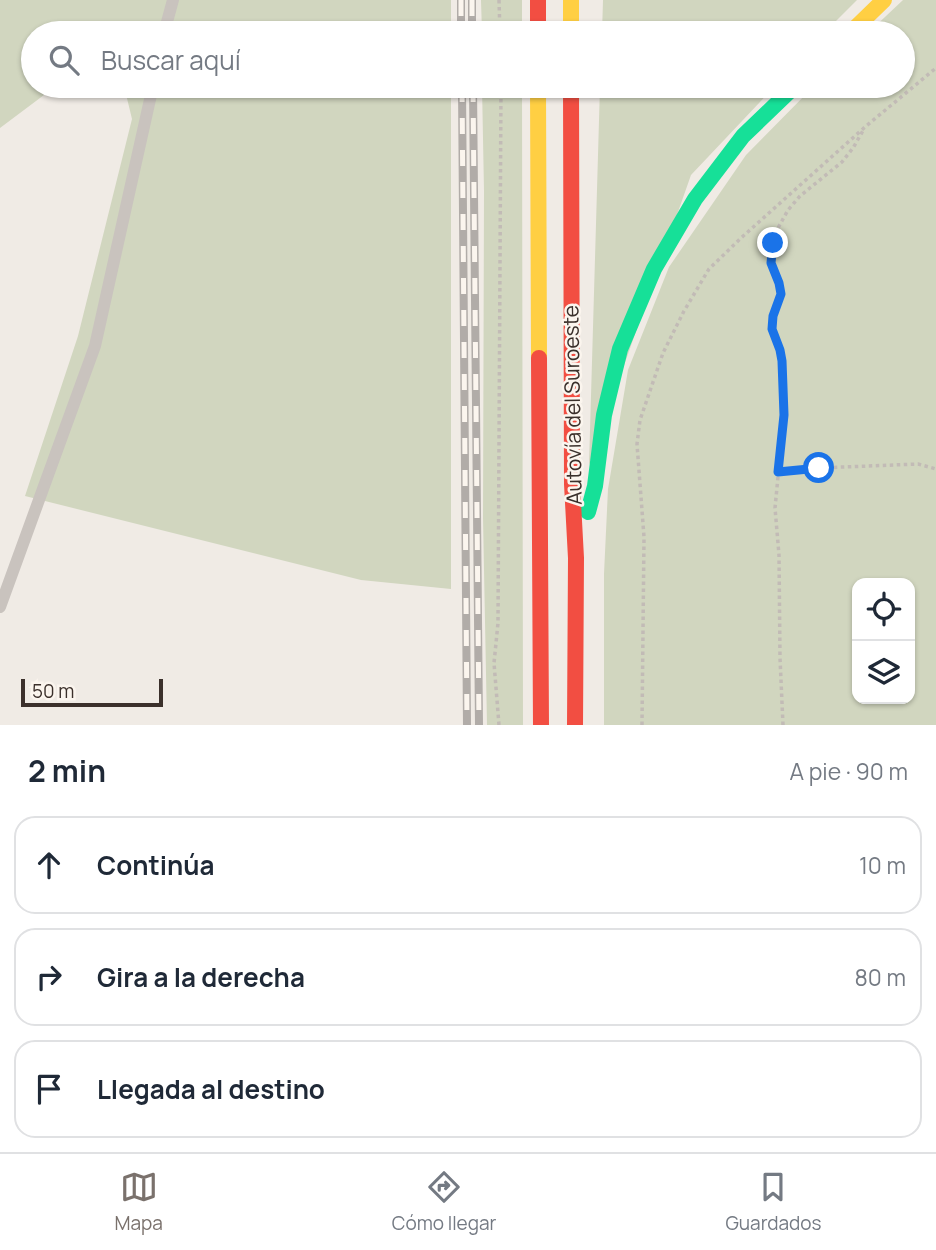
<!DOCTYPE html>
<html lang="es">
<meta charset="utf-8">
<style>
:root{--surface:#fff;--page:#f6f6f7;--text:#1f2937;--muted:#747a83;--line:#e0e1e3;--accent:#7a716c}
body{margin:0;font-family:Manrope,sans-serif;background:var(--page);color:var(--text)}
.controls{position:absolute;right:21px;bottom:21px;display:grid;overflow:hidden;border-radius:14px;box-shadow:0 2px 5px #0004}
.controls button{width:63px;height:63px;display:grid;place-items:center;padding:0;border:0;border-bottom:2px solid var(--line);background:var(--surface);color:var(--text);font:35px sans-serif}
.scale{position:absolute;left:21px;bottom:18px;width:142px;box-sizing:border-box;padding-left:7px;border:4px solid #3b302b;border-top:0;font-size:19px;line-height:24px;white-space:nowrap;color:#3b302b;-webkit-text-stroke:5px #fbf5ee;paint-order:stroke}
.stop{position:absolute;width:21px;height:21px;margin:-16px;border:5px solid #1a73e8;border-radius:50%;background:#fff}
.stop.end{background:#1a73e8;border-color:#fff;box-shadow:0 2px 7px #0008}
.list{margin:0;padding:0;list-style:none}
h2{display:flex;justify-content:space-between;align-items:center;height:91px;margin:0;padding:0 28px;font-size:30px}
h2 small{font-size:23px;font-weight:400;color:var(--muted)}
.list li{display:grid;grid-template-columns:46px 1fr auto;gap:21px;align-items:center;box-sizing:border-box;height:98px;margin:0 14px 14px;padding:0 14px;border:2px solid var(--line);border-radius:21px}
.list b{display:block;font-size:26px;white-space:nowrap}
.list em{font-size:23px;font-style:normal;color:var(--muted)}
.icon{flex:none;width:38px;height:38px;fill:none;stroke:currentColor;stroke-width:2;stroke-linecap:round;stroke-linejoin:round}
.map{position:relative;flex:none;width:936px;height:725px;overflow:hidden}
.search{position:absolute;background:var(--surface);box-shadow:0 2px 5px #0004;left:21px;right:21px;top:21px;height:77px;display:flex;align-items:center;gap:18px;box-sizing:border-box;padding:0 24px;border-radius:38px;color:var(--muted);font-size:26px}
.sheet{height:427px;background:var(--surface)}
nav{display:flex;justify-content:space-around;align-items:center;box-sizing:border-box;height:98px;border-top:2px solid var(--line);background:var(--surface);font-size:19px;color:var(--muted)}
nav a{display:grid;justify-items:center;gap:4px}
nav .on{color:var(--accent)}
.map>svg:first-child{display:block}
.green{fill:#d1d6bf;fill-rule:evenodd}
.lines{fill:none;stroke-linecap:round;stroke-linejoin:round}
.path{stroke:#c2bbb6;stroke-width:3.5;stroke-dasharray:3.5 3.5;stroke-linecap:butt}
.lane{stroke:#c9c3be;stroke-width:12}
.fast{stroke:#16e098;stroke-width:16}
.slow{stroke:#ffcf43;stroke-width:16}
.jam{stroke:#f24e42;stroke-width:16}
.rail-casing{stroke:#b1aca8;stroke-width:8}
.rail{stroke:#fbf5ee;stroke-width:5;stroke-dasharray:16;stroke-linecap:butt}
.route{stroke:#1a73e8;stroke-width:9}
.labels{text-anchor:middle;stroke-width:5;stroke-linejoin:round;paint-order:stroke}
.street-label{font-size:21px;fill:#3b302b;stroke:#fbf5ee}
</style>
<div class="map">
<svg width="936" height="725" viewBox="0 0 936 725">
<rect width="100%" height="100%" fill="#f0ebe5"/>
<g class="green">
<polygon points="0,0 451,0 451,33 33,33 33,86 56,86 0,128"/>
<polygon points="481,0 522,0 522,33 482,33"/>
<polygon points="603,0 857,0 824,33 602,33"/>
<path d="M903 0H936V725H604V574L608 489 628 370 669 267 746 155 814 86H903V33H868ZM857 583H910V699H857Z"/>
<polygon points="124,86 451,86 451,589 361,580 25,496 78,336 132,119"/>
<polygon points="482,86 522,86 523,725 487,725 483,518 484,191"/>
<polygon points="600,86 775,86 691,175 589,465"/>
</g>
<g class="lines">
<g class="path">
<polyline points="499,0 500,33"/>
<polyline points="778,472 819,468 918,464 936,469"/>
<polyline points="499,725 494,663 498,623 501,86"/>
<polyline points="642,725 644,537 637,444 640,420 663,353 684,311 709,269 741,238 865,127 936,68"/>
<polyline points="783,725 780,658 779,555 775,508 784,415 782,361 780,350 772,329 773,316 781,294 779,283 771,263 773,243 778,228 788,210 800,196 842,162 853,148 864,129"/>
</g>
<g class="lane">
<polyline points="164,33 173,0"/>
<polyline points="0,607 95,346 153,86"/>
</g>
<polyline class="fast" points="588,512 595,486 604,415 620,349 654,269 695,199 743,136 795,86"/>
<g class="slow">
<polyline points="571,0 571,33"/>
<polyline points="850,33 884,0"/>
<polyline points="538,86 539,358"/>
</g>
<g class="jam">
<polyline points="538,0 538,33"/>
<polyline points="571,86 572,484 576,558 575,725"/>
<polyline points="539,358 541,725"/>
</g>
<defs>
<g id="rail">
<polyline points="461,0 461,33"/>
<polyline points="472,0 472,33"/>
<polyline points="462,86 467,725"/>
<polyline points="473,86 479,725"/>
</g>
</defs>
<use href="#rail" class="rail-casing"/>
<use href="#rail" class="rail"/>
</g>
<g class="lines">
<polyline class="route" points="773,243 771,263 779,283 781,294 773,316 772,329 780,350 782,361 784,415 778,472 819,468"/>
</g>
<g class="labels">
<g class="street-label">
<text transform="translate(573 405) rotate(-91)" y="7">Autovía del Suroeste</text>
</g>
</g>
</svg>
<div class="controls">
<button><svg class="icon" aria-label="locate" viewBox="0 0 24 24"><circle cx="12" cy="12" r="6"/><path d="M12 2v4M12 18v4M2 12h4M18 12h4"/></svg></button>
<button><svg class="icon" aria-label="layers" viewBox="0 0 24 24"><path d="M12 4l9 5-9 5-9-5zM3 14l9 5 9-5"/></svg></button>
</div>
<div class="scale">50 m</div>
<div class="stop" style="left:819px;top:468px"></div>
<div class="stop end" style="left:773px;top:243px"></div>
<div class="search"><svg class="icon" aria-label="search" viewBox="0 0 24 24"><circle cx="10" cy="10" r="6"/><path d="M15 15l6 6"/></svg>Buscar aquí</div>
</div>
<section class="sheet">
<h2>2 min<small>A pie · 90 m</small></h2>
<ul class="list">
<li><svg class="icon" aria-label="ahead" viewBox="0 0 24 24"><path d="M12 20V5M6 11l6-6 6 6"/></svg><div><b>Continúa</b></div><em>10 m</em></li>
<li><svg class="icon" aria-label="right" viewBox="0 0 24 24"><path d="M7 20v-9h11M14 6l5 5-5 5"/></svg><div><b>Gira a la derecha</b></div><em>80 m</em></li>
<li><svg class="icon" aria-label="arrive" viewBox="0 0 24 24"><path d="M6 21V4h12l-3 4 3 4H6"/></svg><div><b>Llegada al destino</b></div></li>
</ul>
</section>
<nav>
<a class="on"><svg class="icon" aria-label="map" viewBox="0 0 24 24"><path d="M3 6l6-2 6 2 6-2v14l-6 2-6-2-6 2zM9 4v14M15 6v14"/></svg>Mapa</a>
<a><svg class="icon" aria-label="directions" viewBox="0 0 24 24"><path d="M12 3l9 9-9 9-9-9zM9 14v-3h6M13 9l2 2-2 2"/></svg>Cómo llegar</a>
<a><svg class="icon" aria-label="saved" viewBox="0 0 24 24"><path d="M7 4h10v16l-5-4-5 4z"/></svg>Guardados</a>
</nav>
